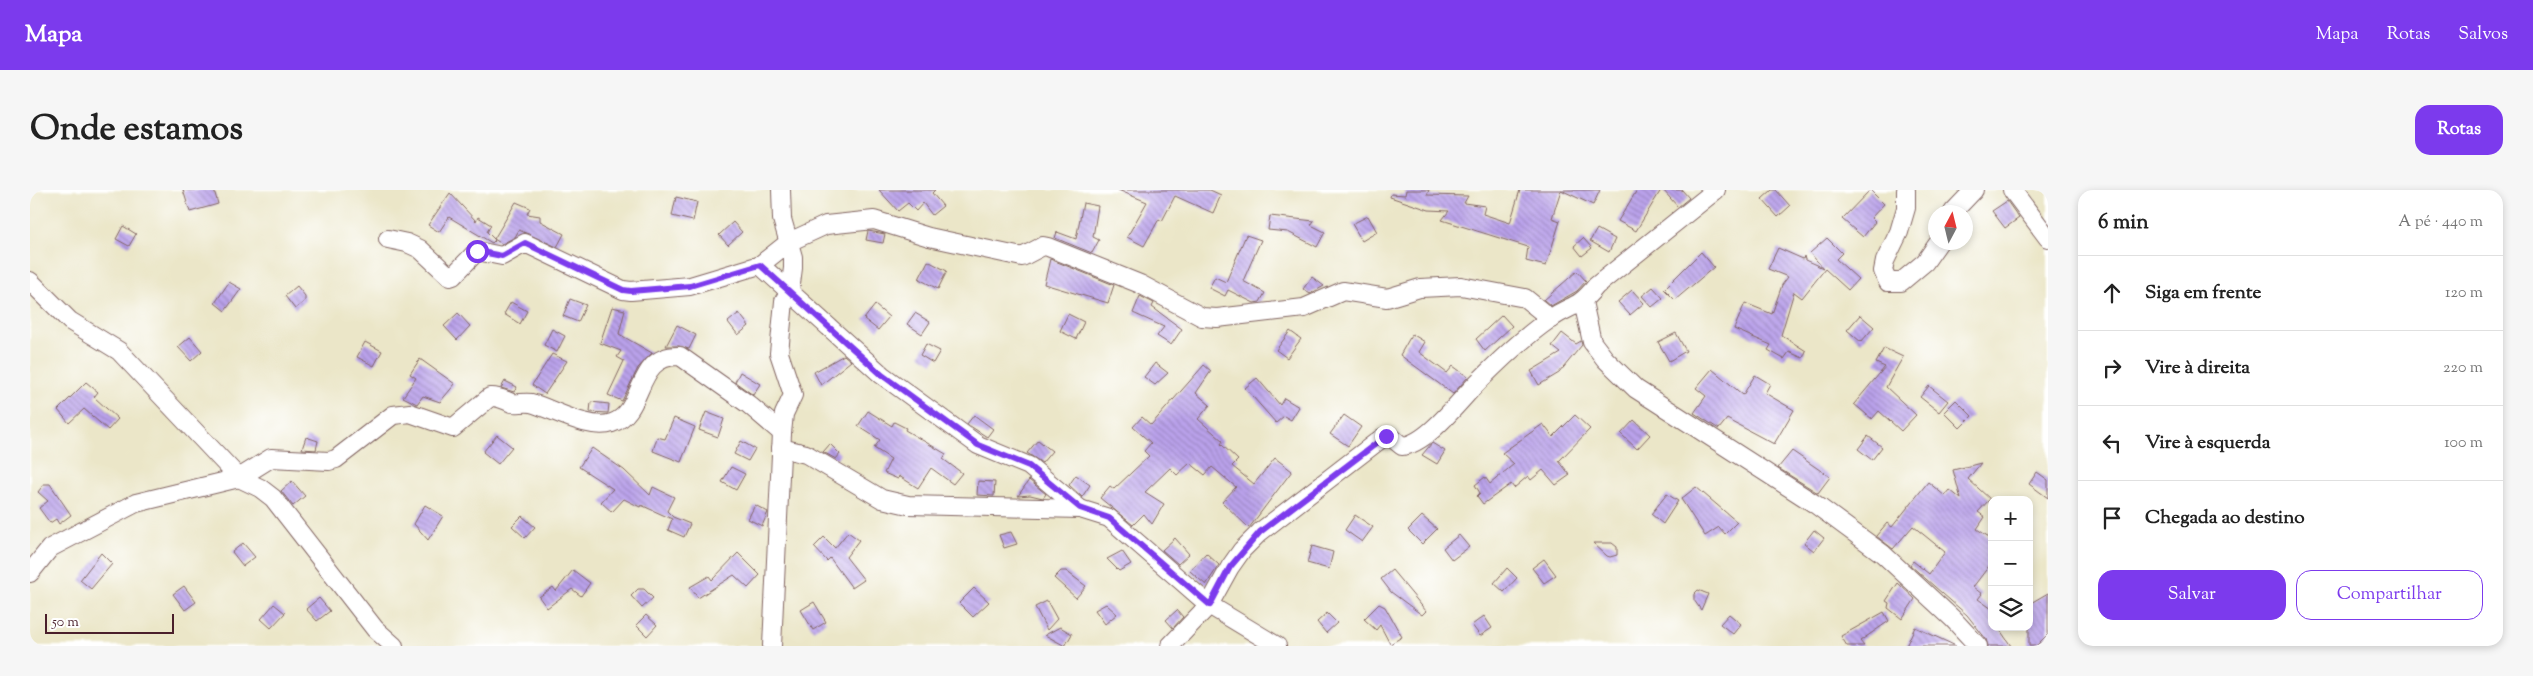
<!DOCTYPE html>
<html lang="pt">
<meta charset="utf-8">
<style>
:root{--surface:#fff;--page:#f6f6f6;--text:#222;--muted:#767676;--line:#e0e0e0;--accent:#7c3aed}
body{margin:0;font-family:"Sorts Mill Goudy",serif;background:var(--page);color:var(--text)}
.controls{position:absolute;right:15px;bottom:15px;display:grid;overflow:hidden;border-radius:10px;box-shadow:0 2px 8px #0003}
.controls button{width:45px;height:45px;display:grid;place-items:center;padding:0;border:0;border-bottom:1px solid var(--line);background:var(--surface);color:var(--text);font:25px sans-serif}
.compass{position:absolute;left:1898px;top:15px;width:45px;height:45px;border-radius:50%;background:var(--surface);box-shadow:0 2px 8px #0003;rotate:7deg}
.scale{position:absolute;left:15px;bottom:12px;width:129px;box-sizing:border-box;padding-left:5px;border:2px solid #4a1f2b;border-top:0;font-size:14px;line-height:18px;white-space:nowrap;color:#4a1f2b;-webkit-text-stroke:4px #fff;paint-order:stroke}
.stop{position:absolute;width:15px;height:15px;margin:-11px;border:4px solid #7c3aed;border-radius:50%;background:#fff}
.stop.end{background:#7c3aed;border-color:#fff;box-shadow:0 1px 5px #0008}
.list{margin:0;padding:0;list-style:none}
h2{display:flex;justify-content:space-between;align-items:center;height:65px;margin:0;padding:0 20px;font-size:21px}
h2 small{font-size:16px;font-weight:400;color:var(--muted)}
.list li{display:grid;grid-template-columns:32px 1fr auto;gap:15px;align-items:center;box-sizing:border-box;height:75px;padding:0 20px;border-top:1px solid var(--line)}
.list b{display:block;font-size:19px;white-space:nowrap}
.list em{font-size:16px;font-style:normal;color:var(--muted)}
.actions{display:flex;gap:10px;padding:15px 20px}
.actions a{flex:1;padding:11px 0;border:1px solid var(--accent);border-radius:15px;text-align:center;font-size:18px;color:var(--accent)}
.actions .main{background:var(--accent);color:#fff}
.icon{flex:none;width:28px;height:28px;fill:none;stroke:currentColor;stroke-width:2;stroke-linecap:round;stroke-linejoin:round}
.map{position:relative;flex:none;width:2018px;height:456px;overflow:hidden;border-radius:15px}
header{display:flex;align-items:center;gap:30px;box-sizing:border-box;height:70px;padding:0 25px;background:var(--accent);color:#fff}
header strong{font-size:24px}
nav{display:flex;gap:28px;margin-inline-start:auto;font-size:18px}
.intro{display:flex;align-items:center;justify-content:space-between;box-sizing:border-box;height:120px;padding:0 30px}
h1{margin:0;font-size:35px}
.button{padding:12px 22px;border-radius:15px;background:var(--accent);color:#fff;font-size:18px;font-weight:700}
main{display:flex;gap:30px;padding:0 30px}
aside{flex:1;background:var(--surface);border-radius:15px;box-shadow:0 2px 8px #0003}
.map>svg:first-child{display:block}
.building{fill:url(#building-back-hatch)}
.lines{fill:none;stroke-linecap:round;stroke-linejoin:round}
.minor-casing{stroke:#826562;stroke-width:20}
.minor{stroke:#fff;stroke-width:18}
.route{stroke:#7c3aed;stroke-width:6}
</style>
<header>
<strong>Mapa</strong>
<nav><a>Mapa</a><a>Rotas</a><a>Salvos</a></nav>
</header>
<div class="intro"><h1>Onde estamos</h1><a class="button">Rotas</a></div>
<main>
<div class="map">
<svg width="2018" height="456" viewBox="0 0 2018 456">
<defs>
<pattern id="building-back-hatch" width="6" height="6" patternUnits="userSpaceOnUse" patternTransform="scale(1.25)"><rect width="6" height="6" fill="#baa2eb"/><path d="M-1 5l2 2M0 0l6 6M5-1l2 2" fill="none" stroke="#9983bf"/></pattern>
</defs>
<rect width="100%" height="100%" fill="#fff"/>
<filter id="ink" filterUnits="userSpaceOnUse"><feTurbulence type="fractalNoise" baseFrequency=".02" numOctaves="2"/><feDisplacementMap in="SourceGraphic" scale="10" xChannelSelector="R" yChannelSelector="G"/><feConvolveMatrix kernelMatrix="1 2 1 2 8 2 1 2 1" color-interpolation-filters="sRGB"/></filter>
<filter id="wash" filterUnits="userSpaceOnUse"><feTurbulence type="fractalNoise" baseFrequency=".0096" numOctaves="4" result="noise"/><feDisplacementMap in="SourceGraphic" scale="20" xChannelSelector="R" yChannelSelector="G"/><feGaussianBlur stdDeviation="1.12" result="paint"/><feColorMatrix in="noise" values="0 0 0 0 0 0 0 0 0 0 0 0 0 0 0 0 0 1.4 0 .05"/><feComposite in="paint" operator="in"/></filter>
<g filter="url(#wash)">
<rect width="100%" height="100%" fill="#ebe6c8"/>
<g id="blocks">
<g class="building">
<polygon points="153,0 184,0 188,14 160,22"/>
<polygon points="849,0 905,0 902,3 913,16 902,25 893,13 886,21 878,13 868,21"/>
<polygon points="1088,0 1180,0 1191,5 1183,23 1145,6 1132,31 1129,29 1114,56 1097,47 1117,12"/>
<polygon points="1376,0 1399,0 1397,5 1438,6 1434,13 1455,16 1453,24 1480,33 1490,0 1531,0 1522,28 1530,31 1516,76 1496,71 1498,57 1412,30 1419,21 1399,20 1360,7 1361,4 1375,5"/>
<polygon points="1531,0 1570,0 1563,15"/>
<polygon points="1607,0 1631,0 1606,41 1588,31"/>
<polygon points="1633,0 1652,0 1659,8 1648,17"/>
<polygon points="1742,0 1746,0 1760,16 1748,27 1732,9"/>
<polygon points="1840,0 1854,14 1841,28 1845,32 1833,47 1812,29"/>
<polygon points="420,3 446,31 448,27 461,35 457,42 465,50 462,53 419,27 409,42 398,35"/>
<polygon points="646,7 667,12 663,31 642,26"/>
<polygon points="1977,11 1989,28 1975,38 1962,21"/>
<polygon points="486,12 500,18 497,24 510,26 510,31 534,44 527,57 489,40 485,47 472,54 464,49"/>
<polygon points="1053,13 1068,16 1063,47 1069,50 1062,63 1025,48 1027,42 1046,49"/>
<polygon points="1240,26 1284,31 1281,35 1295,42 1287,57 1258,42 1238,40"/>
<polygon points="1338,26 1347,42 1332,51 1322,34"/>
<polygon points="703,32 712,42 698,55 689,45"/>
<polygon points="93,36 106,44 99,56 86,49"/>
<polygon points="1567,39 1585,49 1579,62 1560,51"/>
<polygon points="838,41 855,44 853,53 836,50"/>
<polygon points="1216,45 1231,50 1213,91 1235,103 1230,112 1224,113 1198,100 1195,106 1179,98 1185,87 1196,92"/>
<polygon points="1553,48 1562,58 1552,66 1544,56"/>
<polygon points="1797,48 1812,63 1806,69 1828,89 1818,100 1795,79 1772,108 1764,102 1751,145 1776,161 1773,168 1759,162 1754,169 1738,160 1741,155 1704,139 1715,113 1742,124 1752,95 1758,87 1738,79 1748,58 1773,69 1774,66 1775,70 1793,78 1780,63"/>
<polygon points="1671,62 1684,77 1645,110 1634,99"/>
<polygon points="1020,69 1084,95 1078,113 1014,94"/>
<polygon points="898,71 917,81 908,99 889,89"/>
<polygon points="1547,81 1556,91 1547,101 1521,116 1514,110"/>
<polygon points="1282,87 1294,96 1280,104 1273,99"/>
<polygon points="199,92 211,99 195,121 185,113"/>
<polygon points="267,96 275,106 275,111 265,119 255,106"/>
<polygon points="1623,97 1633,108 1622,117 1612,106"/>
<polygon points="1602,100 1614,113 1600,125 1588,112"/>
<polygon points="1110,106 1124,113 1122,117 1152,139 1141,155 1127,146 1134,137 1103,123"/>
<polygon points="540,109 556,115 548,132 533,126"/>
<polygon points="481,112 497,121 490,134 474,124"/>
<polygon points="845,115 859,127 848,140 834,129"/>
<polygon points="582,117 595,120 589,144 622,163 608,178 592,211 578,205 594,171 587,167 591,161 570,153"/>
<polygon points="428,123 440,136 427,150 414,136"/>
<polygon points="709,123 719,136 708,145 698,132"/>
<polygon points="885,123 900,132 892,144 877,134"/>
<polygon points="1038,124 1054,132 1046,149 1030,141"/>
<polygon points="1472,125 1482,136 1455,161 1446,149"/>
<polygon points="1830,125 1844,137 1831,152 1817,140"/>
<polygon points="647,135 666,145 659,159 649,156 636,156"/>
<polygon points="522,139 535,146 527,162 514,155"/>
<polygon points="1260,141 1271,149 1257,168 1246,160"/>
<polygon points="1532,143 1546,154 1551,151 1552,155 1529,183 1509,195 1501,181 1531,163 1522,156"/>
<polygon points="1646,143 1656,161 1639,171 1628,152"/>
<polygon points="1382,144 1395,152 1389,162 1417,183 1423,176 1438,187 1423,204 1370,165"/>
<polygon points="160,147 172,161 161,171 148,157"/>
<polygon points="335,152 352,161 344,176 327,167"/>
<polygon points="896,154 910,161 903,173 890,165"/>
<polygon points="1854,158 1873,167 1856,197 1886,225 1871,241 1849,221 1842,229 1824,214 1855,177 1846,173"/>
<polygon points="522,164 537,171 515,204 502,195"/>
<polygon points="814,165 821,171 791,195 784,182"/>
<polygon points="390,169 425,194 410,212 393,206 387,214 373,207 386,188 380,184"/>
<polygon points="1125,173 1138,183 1125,195 1114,187"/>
<polygon points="1174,175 1181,181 1166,203 1180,215 1168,229 1193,251 1191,254 1208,270 1202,276 1224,294 1245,268 1262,281 1219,338 1192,312 1206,297 1182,277 1175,285 1160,273 1147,285 1140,278 1115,302 1134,314 1122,334 1114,324 1103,335 1070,308 1080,296 1084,299 1119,266 1114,261 1121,253 1103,237 1112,227 1121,235"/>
<polygon points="1682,179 1713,205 1725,185 1740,194 1735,203 1764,220 1744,254 1697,229 1689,239 1664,223 1676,206 1666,198"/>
<polygon points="710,182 730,194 723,205 705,192"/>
<polygon points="1227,188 1250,215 1254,208 1269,217 1261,230 1254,226 1246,233 1215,198"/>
<polygon points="475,191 487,197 484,202 471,198"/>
<polygon points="56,192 68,202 64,207 88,229 78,240 54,219 39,233 28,220"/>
<polygon points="1899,196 1918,211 1909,222 1890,207"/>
<polygon points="1926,210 1942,226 1930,238 1914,222"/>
<polygon points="561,212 579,214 578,223 560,222"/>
<polygon points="838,221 862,236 864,232 876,238 875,240 916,264 913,269 932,283 923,294 901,278 888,298 869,286 868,289 854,283 861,269 844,258 850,250 828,236"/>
<polygon points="676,222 694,229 688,247 669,240"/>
<polygon points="944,225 963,239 957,247 937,234"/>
<polygon points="1314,225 1331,237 1318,256 1300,244"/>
<polygon points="1545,225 1560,239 1529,271 1540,285 1526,295 1513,280 1501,290 1498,286 1484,298 1481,294 1453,314 1447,306 1450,303 1445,295 1455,287 1460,294 1484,274 1472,263 1513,234 1523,247"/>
<polygon points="644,228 665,237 651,272 623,261 627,247 635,249"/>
<polygon points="1604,230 1620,245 1607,259 1591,244"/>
<polygon points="467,245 482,257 468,274 453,262"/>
<polygon points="1838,246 1852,257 1842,270 1828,259"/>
<polygon points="276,247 288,251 286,260 272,259"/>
<polygon points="1008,250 1022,261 1012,273 997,263"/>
<polygon points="711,251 725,259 718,271 704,264"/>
<polygon points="1402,253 1415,261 1407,274 1392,265"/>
<polygon points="800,254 810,264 806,269 793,262"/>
<polygon points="562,258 594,280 620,305 623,297 644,307 637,321 643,327 660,334 654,347 638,340 642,329 611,315 610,317 594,309 582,322 571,312 583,299 549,277"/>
<polygon points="1762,261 1800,287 1788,303 1748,278"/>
<polygon points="1951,273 1938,289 1960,309 1948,322 1955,327 1947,339 1962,349 1962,372 1943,397 1952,404 1948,409 1962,419 1962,437 1968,437 1981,456 1958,456 1956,449 1937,425 1880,375 1883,371 1899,384 1915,362 1883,336 1863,359 1846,346 1857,333 1862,337 1898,292 1915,306 1920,300 1931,309 1923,280"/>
<polygon points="701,277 715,284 706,300 692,292"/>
<polygon points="2007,282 2018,290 2018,308 1999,294"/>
<polygon points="1046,285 1060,295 1052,307 1039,295"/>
<polygon points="999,290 1016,304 1013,308 1000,305 988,306"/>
<polygon points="262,291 275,306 263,316 251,301"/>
<polygon points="948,291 965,292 964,306 947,305"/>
<polygon points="14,294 20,294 41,325 29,334 26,329 20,333 9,318 18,311 8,302"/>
<polygon points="1666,297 1707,332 1695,344 1689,337 1675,346 1651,309"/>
<polygon points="1637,304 1648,311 1633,334 1621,324"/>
<polygon points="395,315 413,326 398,350 384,334"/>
<polygon points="725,315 738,322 732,336 718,329"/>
<polygon points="1325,325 1343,337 1332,352 1315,340"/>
<polygon points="492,326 505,337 495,348 482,336"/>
<polygon points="1392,326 1407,339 1392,354 1378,340"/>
<polygon points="1784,340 1794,348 1784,361 1774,353"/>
<polygon points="818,342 829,350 816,367 834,390 822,398 800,368 797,371 784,357 794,347 805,358"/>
<polygon points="981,342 987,354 974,358 969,345"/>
<polygon points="1429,345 1439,357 1422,370 1413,358"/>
<polygon points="1145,348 1159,364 1148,374 1132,360"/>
<polygon points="213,353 225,367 213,376 202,362"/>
<polygon points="1563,353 1582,353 1587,357 1587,365 1580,367 1577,366"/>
<polygon points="1282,356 1303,362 1299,379 1277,373"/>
<polygon points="1092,361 1101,374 1089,381 1077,369"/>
<polygon points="71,363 82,374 61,399 50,390"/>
<polygon points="708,363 730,385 718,398 704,385 668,408 660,397 679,386 682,390"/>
<polygon points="1176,363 1189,375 1176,395 1160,381"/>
<polygon points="1514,369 1526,385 1514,393 1502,378"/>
<polygon points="1477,378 1487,388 1474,402 1464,393"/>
<polygon points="543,380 560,393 551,406 542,399 517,418 509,407 523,397 526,401"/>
<polygon points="1362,380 1396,421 1392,425 1361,402 1351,389"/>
<polygon points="1031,381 1036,381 1056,396 1046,408 1024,388"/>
<polygon points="1868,393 1885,409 1872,429 1858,418 1859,413 1856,411"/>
<polygon points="154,396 166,412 155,420 143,404"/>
<polygon points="944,398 959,412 943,427 929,413"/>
<polygon points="608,399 614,399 623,408 612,418 601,406"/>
<polygon points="1668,400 1678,404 1671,420 1664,410 1664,404"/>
<polygon points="2018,403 2018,444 2006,456 1999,456 1999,414"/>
<polygon points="289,408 300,421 287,431 276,419"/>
<polygon points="1017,411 1027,429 1017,440 1005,417"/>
<polygon points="784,412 796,432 783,440 771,420"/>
<polygon points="244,414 255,423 241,438 231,429"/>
<polygon points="1076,414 1087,424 1075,434 1065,420"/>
<polygon points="1349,414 1355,417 1372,447 1360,454 1350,435 1346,440 1334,429"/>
<polygon points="1147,420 1153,427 1143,438 1136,430"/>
<polygon points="1854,422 1859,431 1830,451 1834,456 1817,456 1811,446"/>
<polygon points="1297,423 1307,433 1296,443 1287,432"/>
<polygon points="1699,424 1711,434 1703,444 1690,434"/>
<polygon points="616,425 627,435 617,446 606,435"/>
<polygon points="1454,426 1462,438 1450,446 1442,435"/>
<polygon points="1030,437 1042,444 1035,456 1015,445"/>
<polygon points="1885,437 1926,456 1876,456"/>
</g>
</g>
</g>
<g filter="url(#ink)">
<use href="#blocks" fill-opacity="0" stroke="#826562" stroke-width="1"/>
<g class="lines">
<defs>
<g id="minor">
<polyline points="1876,0 1876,18 1869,42 1855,71 1853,81 1858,92 1871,92 1895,72 1909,52"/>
<polyline points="1982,0 2018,48"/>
<polyline points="1923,22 1944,0"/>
<polyline points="358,49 377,53 390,59 420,87 423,86 447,61 472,66 495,53 593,100 601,101 660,96 730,75 759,52 796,35 844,30 899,47 992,67 1013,56 1018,57 1110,94 1172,127 1187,128 1274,118 1313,101 1357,108 1390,98 1431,96 1495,108 1521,129"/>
<polyline points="730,75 852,185 948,255 999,276 1050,319"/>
<polyline points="0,91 40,131 89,161 209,288 230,298 243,308 345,439 364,456"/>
<polyline points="1553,112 1562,152 1575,169 1606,199 1785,314 1853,364 1923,429 1948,456"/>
<polyline points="751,258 776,264 852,309 878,315 1050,319 1079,328 1179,415 1247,456"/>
<path d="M0 383 20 358 106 313 209 288 241 268 299 271 306 269 363 225 380 223 423 238 460 207C468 206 474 210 482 213 488 214 494 212 501 213 523 219 560 241 582 233 616 222 604 164 650 166L718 214 752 243"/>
<polyline points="742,456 752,243 754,224 763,205 749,163 754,111 760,101 763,78 763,67 752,29 751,0"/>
<path d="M1140 456 1179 415 1200 377 1212 360 1230 342 1352 248 1361 247 1372 256C1397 255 1432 207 1450 190 1471 169 1495 146 1520 129 1541 114 1547 120 1566 96L1686 0"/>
</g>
</defs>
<use href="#minor" class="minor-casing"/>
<use href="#minor" class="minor"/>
</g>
</g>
<g class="lines" filter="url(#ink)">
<polyline class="route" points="447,61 472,66 495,53 593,100 601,101 660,96 730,75 852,185 948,255 999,276 1050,318 1079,328 1180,415 1200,377 1230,342 1356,246"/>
</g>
</svg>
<div class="controls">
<button>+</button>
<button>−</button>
<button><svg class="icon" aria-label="layers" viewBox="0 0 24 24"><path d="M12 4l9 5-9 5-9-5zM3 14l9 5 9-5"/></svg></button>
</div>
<svg class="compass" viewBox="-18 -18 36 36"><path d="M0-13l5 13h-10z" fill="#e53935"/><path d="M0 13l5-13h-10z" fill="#767676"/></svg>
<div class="scale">50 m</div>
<div class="stop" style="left:447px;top:61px"></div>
<div class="stop end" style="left:1356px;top:246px"></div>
</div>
<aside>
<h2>6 min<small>A pé · 440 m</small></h2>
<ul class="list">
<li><svg class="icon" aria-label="ahead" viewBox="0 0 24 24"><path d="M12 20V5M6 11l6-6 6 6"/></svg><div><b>Siga em frente</b></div><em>120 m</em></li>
<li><svg class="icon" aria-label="right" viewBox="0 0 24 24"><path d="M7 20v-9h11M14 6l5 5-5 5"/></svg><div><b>Vire à direita</b></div><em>220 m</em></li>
<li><svg class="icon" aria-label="left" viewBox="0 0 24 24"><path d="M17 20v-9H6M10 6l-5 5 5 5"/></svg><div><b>Vire à esquerda</b></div><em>100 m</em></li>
<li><svg class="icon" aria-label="arrive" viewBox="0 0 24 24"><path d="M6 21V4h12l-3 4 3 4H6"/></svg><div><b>Chegada ao destino</b></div></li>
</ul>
<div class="actions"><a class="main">Salvar</a><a>Compartilhar</a></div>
</aside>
</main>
